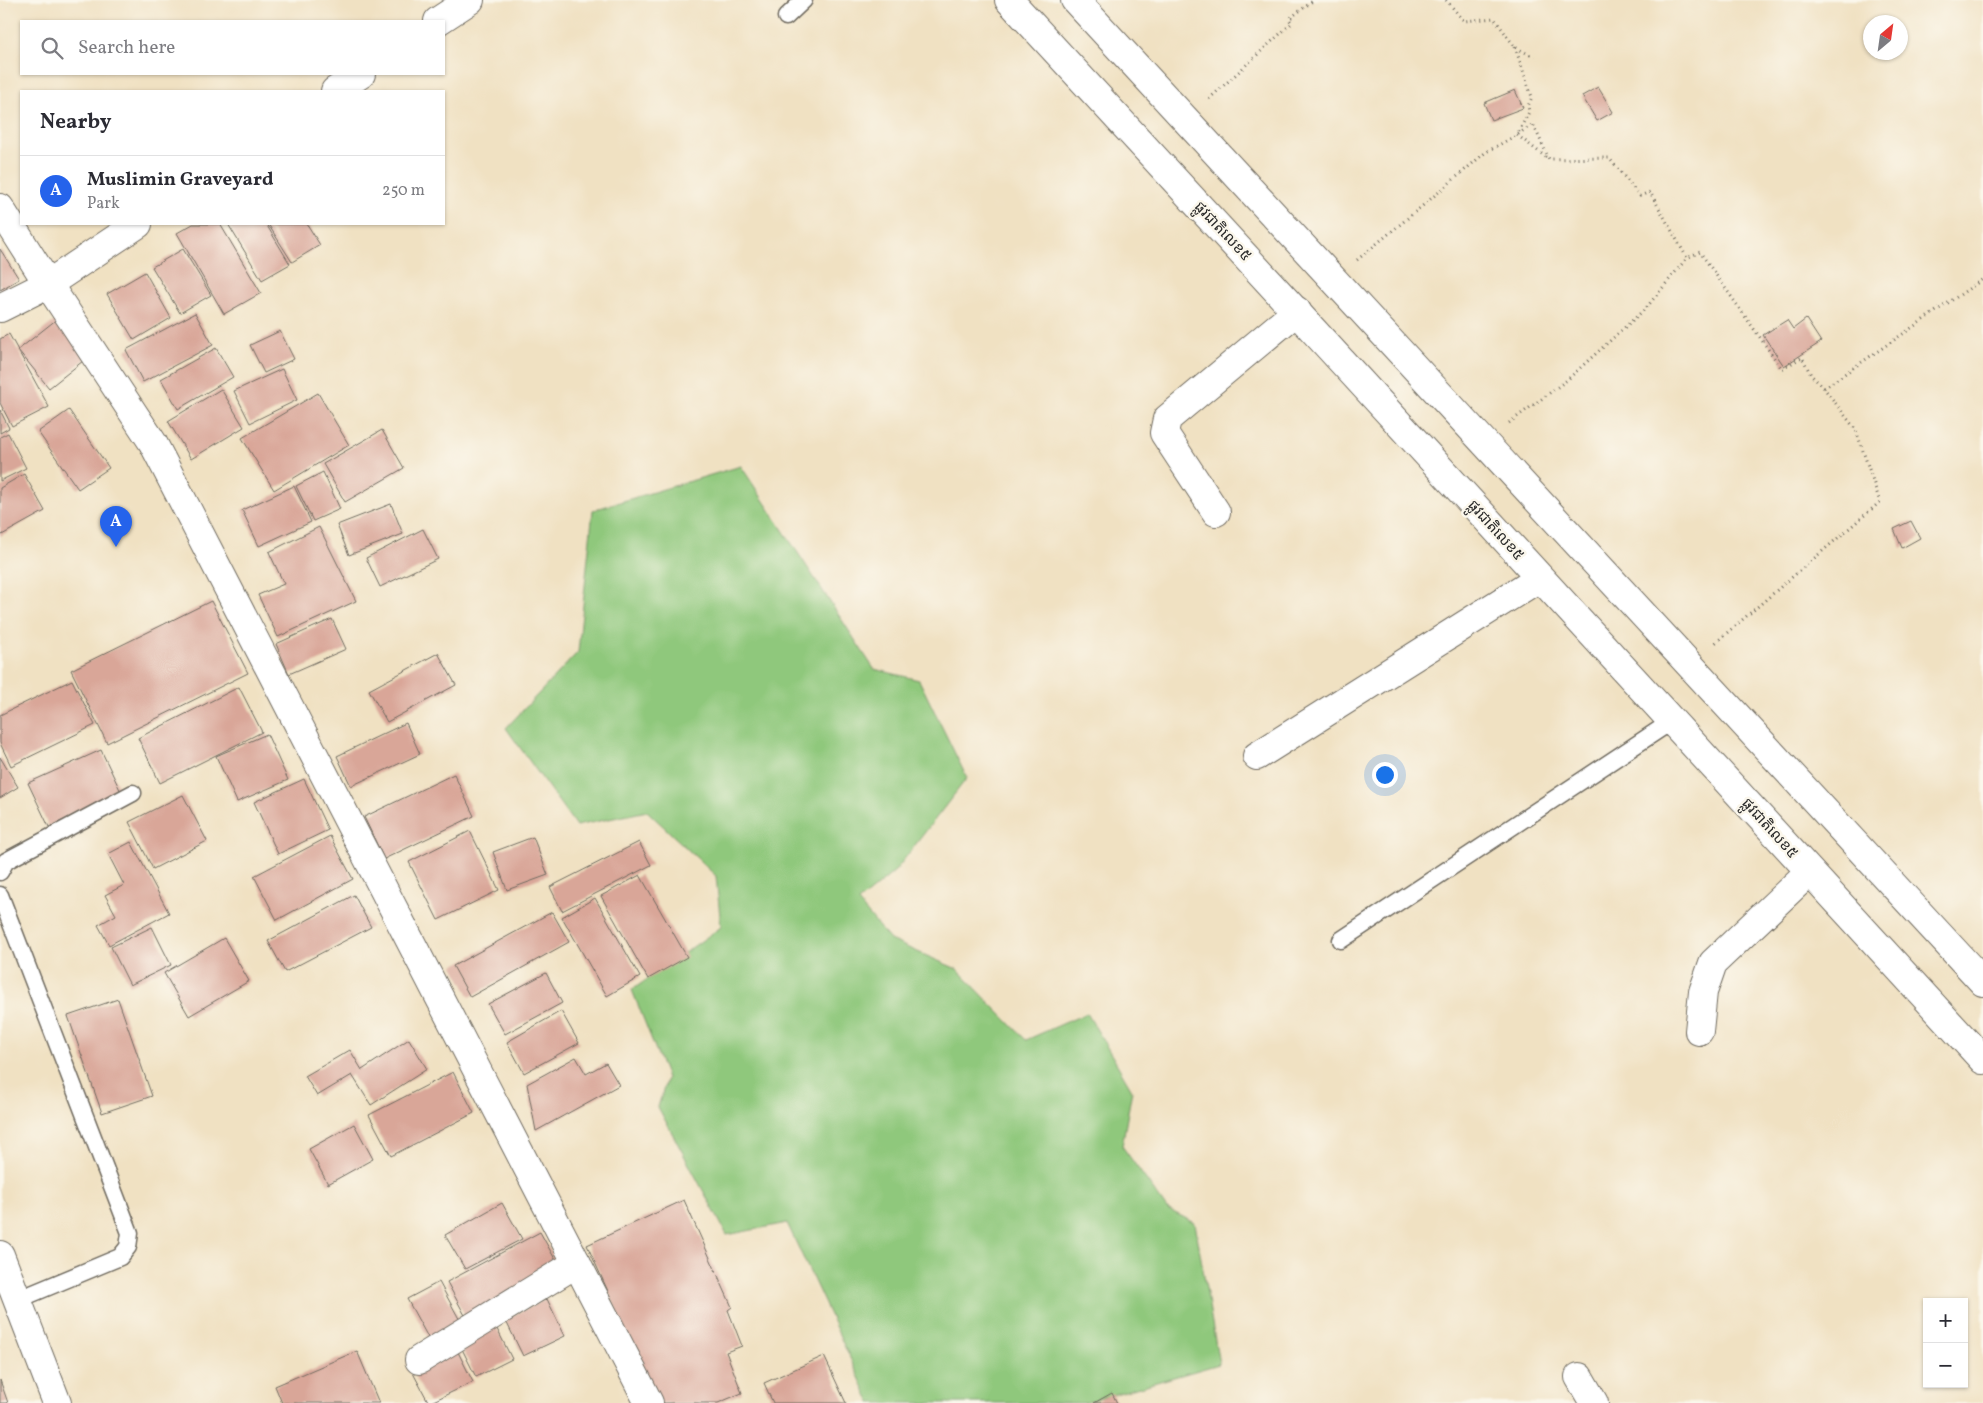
<!DOCTYPE html>
<meta charset="utf-8">
<style>
:root{--surface:#fff;--page:#f2f2f3;--text:#2b2b33;--muted:#7c7c81;--line:#e1e1e2;--accent:#2563eb}
body{margin:0;font-family:Vollkorn,"Noto Sans Khmer",serif;background:var(--page);color:var(--text)}
.controls{position:absolute;right:15px;bottom:15px;display:grid;overflow:hidden;border-radius:0px;box-shadow:0 1px 4px #0004}
.controls button{width:45px;height:45px;display:grid;place-items:center;padding:0;border:0;border-bottom:1px solid var(--line);background:var(--surface);color:var(--text);font:25px sans-serif}
.compass{position:absolute;left:1863px;top:15px;width:45px;height:45px;border-radius:50%;background:var(--surface);box-shadow:0 1px 4px #0004;rotate:29deg}
.you{position:absolute;left:1384px;top:774px;width:18px;height:18px;margin:-12px;border:4px solid #fff;border-radius:50%;background:#1a73e8;box-shadow:0 0 0 8px #1a73e833}
.badge{display:grid;place-items:center;width:32px;height:32px;border-radius:50%;background:var(--accent);color:#fff;font-size:16px;font-weight:700}
.pin{position:absolute;translate:-50% -41px;filter:drop-shadow(0 1px 2px #0008)}
.pin::after{content:'';position:absolute;top:26px;width:18px;height:15px;background:inherit;clip-path:polygon(0 0,100% 0,50% 100%)}
.list{margin:0;padding:0;list-style:none}
h2{display:flex;justify-content:space-between;align-items:center;height:65px;margin:0;padding:0 20px;font-size:21px}
h2 small{font-size:16px;font-weight:400;color:var(--muted)}
.list li{display:grid;grid-template-columns:32px 1fr auto;gap:15px;align-items:center;box-sizing:border-box;height:70px;padding:0 20px;border-top:1px solid var(--line)}
.list b{display:block;font-size:19px;white-space:nowrap}
.list p{margin:0;font-size:16px;white-space:nowrap;color:var(--muted)}
.list em{font-size:16px;font-style:normal;color:var(--muted)}
.icon{flex:none;width:28px;height:28px;fill:none;stroke:currentColor;stroke-width:2;stroke-linecap:round;stroke-linejoin:round}
.map{position:relative;flex:none;width:1983px;height:1403px;overflow:hidden}
.search{position:absolute;background:var(--surface);box-shadow:0 1px 4px #0004;left:20px;top:20px;width:425px;height:55px;display:flex;align-items:center;gap:12px;box-sizing:border-box;padding:0 18px;border-radius:0px;color:var(--muted);font-size:19px}
.panel{position:absolute;background:var(--surface);box-shadow:0 1px 4px #0004;left:20px;top:90px;width:425px;height:135px;border-radius:0px}
.map>svg:first-child{display:block}
.green{fill:#8fc87c;stroke:#5d7a54}
.building{fill:#d9a698}
.lines{fill:none;stroke-linecap:round;stroke-linejoin:round}
.service-casing{stroke:#706b60;stroke-width:19}
.minor-casing{stroke:#706b60;stroke-width:30}
.tertiary-casing{stroke:#706b60;stroke-width:30}
.trunk-casing{stroke:#706b60;stroke-width:30}
.path{stroke:#706b60;stroke-width:3;stroke-dasharray:1 4;stroke-linecap:butt}
.service{stroke:#fff;stroke-width:16}
.minor{stroke:#fff;stroke-width:28}
.tertiary{stroke:#fff;stroke-width:28}
.trunk{stroke:#fff;stroke-width:28}
.labels{text-anchor:middle;stroke-width:5;stroke-linejoin:round;paint-order:stroke}
.street-label{font-size:15px;fill:#2b2b2b;stroke:#fbf7ec}
</style>
<div class="map">
<svg width="1983" height="1403" viewBox="0 0 1983 1403">
<rect width="100%" height="100%" fill="#fbf7ec"/>
<filter id="ink" filterUnits="userSpaceOnUse"><feTurbulence type="fractalNoise" baseFrequency=".02" numOctaves="2"/><feDisplacementMap in="SourceGraphic" scale="10" xChannelSelector="R" yChannelSelector="G"/><feConvolveMatrix kernelMatrix="1 2 1 2 8 2 1 2 1" color-interpolation-filters="sRGB"/></filter>
<filter id="wash" filterUnits="userSpaceOnUse"><feTurbulence type="fractalNoise" baseFrequency=".0096" numOctaves="4" result="noise"/><feDisplacementMap in="SourceGraphic" scale="20" xChannelSelector="R" yChannelSelector="G"/><feGaussianBlur stdDeviation="1.12" result="paint"/><feColorMatrix in="noise" values="0 0 0 0 0 0 0 0 0 0 0 0 0 0 0 0 0 1.4 0 .05"/><feComposite in="paint" operator="in"/></filter>
<g filter="url(#wash)">
<rect width="100%" height="100%" fill="#f0e1c2"/>
<polygon class="green" points="741,466 874,669 919,680 967,778 895,871 858,902 890,940 957,969 1026,1040 1087,1013 1132,1090 1122,1146 1167,1209 1195,1223 1219,1364 1084,1403 871,1403 787,1223 727,1235 658,1107 667,1078 632,990 721,927 716,876 647,811 576,826 506,728 578,652 593,510"/>
<g id="blocks">
<g class="building">
<polygon points="1598,87 1613,112 1597,121 1582,96"/>
<polygon points="1515,90 1523,108 1491,120 1484,103"/>
<polygon points="193,224 220,224 261,293 224,314 177,233"/>
<polygon points="228,224 266,224 290,264 262,280"/>
<polygon points="268,224 307,224 320,245 292,262"/>
<polygon points="0,249 19,279 0,290"/>
<polygon points="183,249 211,295 180,313 152,267"/>
<polygon points="145,272 171,318 134,340 107,294"/>
<polygon points="195,313 213,345 143,382 126,350"/>
<polygon points="57,319 88,357 49,388 18,350"/>
<polygon points="1806,319 1821,342 1784,366 1763,335 1787,320 1793,329"/>
<polygon points="280,331 294,359 264,373 250,345"/>
<polygon points="9,334 49,407 12,426 0,403 0,339"/>
<polygon points="216,348 233,377 178,409 161,379"/>
<polygon points="282,369 297,400 250,423 234,391"/>
<polygon points="221,389 244,427 191,459 168,421"/>
<polygon points="318,393 349,445 274,490 242,438"/>
<polygon points="0,410 9,428 0,433"/>
<polygon points="69,410 109,468 78,489 38,432"/>
<polygon points="382,430 404,468 345,502 323,464"/>
<polygon points="8,433 26,468 0,481 0,437"/>
<polygon points="323,472 340,509 313,521 296,486"/>
<polygon points="24,474 45,511 0,536 0,488"/>
<polygon points="294,486 311,522 259,546 242,510"/>
<polygon points="391,504 403,534 349,555 337,525"/>
<polygon points="1911,521 1920,538 1902,548 1894,529"/>
<polygon points="319,527 356,601 278,637 258,595 284,584 269,552"/>
<polygon points="423,529 438,559 380,587 366,558"/>
<polygon points="211,601 248,673 107,743 71,670"/>
<polygon points="332,619 346,649 289,674 276,644"/>
<polygon points="438,653 456,685 387,722 369,690"/>
<polygon points="72,680 95,725 11,766 0,743 0,715"/>
<polygon points="239,687 262,732 160,783 138,738"/>
<polygon points="406,723 420,754 351,786 337,756"/>
<polygon points="267,734 288,780 237,802 216,756"/>
<polygon points="101,750 122,794 49,827 28,783"/>
<polygon points="0,757 18,787 0,798"/>
<polygon points="454,774 474,816 384,859 364,817"/>
<polygon points="304,779 328,830 278,854 254,802"/>
<polygon points="183,795 207,841 153,869 129,822"/>
<polygon points="470,831 499,890 438,920 409,862"/>
<polygon points="330,836 353,879 277,920 254,876"/>
<polygon points="533,837 548,875 507,890 493,852"/>
<polygon points="131,842 169,913 109,945 98,925 116,915 105,895 124,885 108,854"/>
<polygon points="639,842 651,865 562,911 550,887"/>
<polygon points="640,875 687,957 648,979 601,896"/>
<polygon points="354,895 371,927 285,972 268,941"/>
<polygon points="595,898 640,977 607,996 562,917"/>
<polygon points="552,912 569,942 470,997 453,966"/>
<polygon points="152,927 171,965 130,985 111,947"/>
<polygon points="224,938 249,981 189,1016 164,973"/>
<polygon points="546,973 562,1003 505,1034 488,1004"/>
<polygon points="118,999 152,1096 102,1113 68,1016"/>
<polygon points="561,1011 579,1043 524,1073 507,1042"/>
<polygon points="409,1039 427,1069 371,1105 352,1075 317,1096 305,1076 350,1050 362,1070"/>
<polygon points="576,1057 586,1074 606,1063 619,1085 536,1131 527,1084"/>
<polygon points="453,1072 474,1113 391,1156 369,1115"/>
<polygon points="354,1124 373,1159 328,1184 309,1149"/>
<polygon points="684,1200 732,1307 728,1310 742,1346 726,1352 742,1393 718,1403 653,1403 617,1311 587,1245"/>
<polygon points="502,1203 522,1239 465,1269 445,1235"/>
<polygon points="540,1232 561,1270 468,1321 447,1282"/>
<polygon points="439,1282 463,1326 431,1343 407,1299"/>
<polygon points="547,1299 565,1336 523,1356 505,1319"/>
<polygon points="496,1327 512,1359 476,1377 460,1345"/>
<polygon points="457,1350 473,1382 429,1403 413,1373"/>
<polygon points="357,1351 379,1403 282,1403 275,1386"/>
<polygon points="824,1356 846,1403 773,1403 764,1383"/>
<polygon points="0,1381 0,1380 8,1403 0,1403"/>
<polygon points="1112,1393 1117,1403 1094,1403"/>
</g>
</g>
</g>
<g filter="url(#ink)">
<use href="#blocks" fill-opacity="0" stroke="#706b60" stroke-width="1"/>
<g class="lines">
<defs>
<g id="service">
<polyline points="786,17 804,0"/>
<polyline points="0,872 6,861 133,793"/>
<polyline points="0,895 130,1233 128,1247 120,1257 17,1300"/>
<polyline points="1341,940 1672,721"/>
</g>
<g id="minor">
<polyline points="0,208 48,284"/>
<polyline points="1216,512 1164,433 1167,419 1297,311"/>
<polyline points="1257,756 1539,578"/>
<polyline points="1699,1031 1703,992 1713,963 1809,872"/>
<polyline points="0,1255 57,1403"/>
<polyline points="419,1360 577,1263"/>
<polyline points="1579,1377 1594,1403"/>
</g>
<g id="tertiary">
<polyline points="438,21 470,0"/>
<polyline points="335,91 361,74"/>
<polyline points="48,284 153,443 649,1403"/>
<polyline points="0,308 48,284 138,224"/>
</g>
<g id="trunk">
<path d="M1009 0C1335 352 1657 707 1983 1060"/>
<polyline points="1075,0 1983,982"/>
</g>
</defs>
<use href="#service" class="service-casing"/>
<use href="#minor" class="minor-casing"/>
<use href="#tertiary" class="tertiary-casing"/>
<use href="#trunk" class="trunk-casing"/>
<g class="path">
<polyline points="1446,0 1464,21 1494,18 1515,47 1534,57"/>
<polyline points="1515,47 1532,97 1528,106 1529,112 1517,135 1547,158"/>
<polyline points="1209,99 1292,23 1289,19 1314,0"/>
<polyline points="1357,260 1420,208 1486,152 1517,135 1533,124 1549,159 1609,158 1640,196 1650,192 1687,258 1700,252 1782,369 1802,357 1811,375 1824,388 1856,430 1880,502 1714,644"/>
<polyline points="1824,388 1983,279"/>
<polyline points="1509,423 1567,380 1646,308 1687,258"/>
</g>
<use href="#service" class="service"/>
<use href="#minor" class="minor"/>
<use href="#tertiary" class="tertiary"/>
<use href="#trunk" class="trunk"/>
</g>
</g>
<g class="labels">
<g class="street-label">
<text transform="translate(1223 231) rotate(47)" y="5">ផ្លូវជាតិលេខ៥</text>
<text transform="translate(1496 530) rotate(48)" y="5">ផ្លូវជាតិលេខ៥</text>
<text transform="translate(1770 828) rotate(48)" y="5">ផ្លូវជាតិលេខ៥</text>
</g>
</g>
</svg>
<div class="controls">
<button>+</button>
<button>−</button>
</div>
<svg class="compass" viewBox="-18 -18 36 36"><path d="M0-13l5 13h-10z" fill="#e53935"/><path d="M0 13l5-13h-10z" fill="#7c7c81"/></svg>
<div class="you"></div>
<div class="pin badge" style="left:116px;top:547px">A</div>
<div class="search"><svg class="icon" aria-label="search" viewBox="0 0 24 24"><circle cx="10" cy="10" r="6"/><path d="M15 15l6 6"/></svg>Search here</div>
<section class="panel">
<h2>Nearby<small></small></h2>
<ul class="list">
<li><span class="badge">A</span><div><b>Muslimin Graveyard</b><p>Park</p></div><em>250 m</em></li>
</ul>
</section>
</div>
